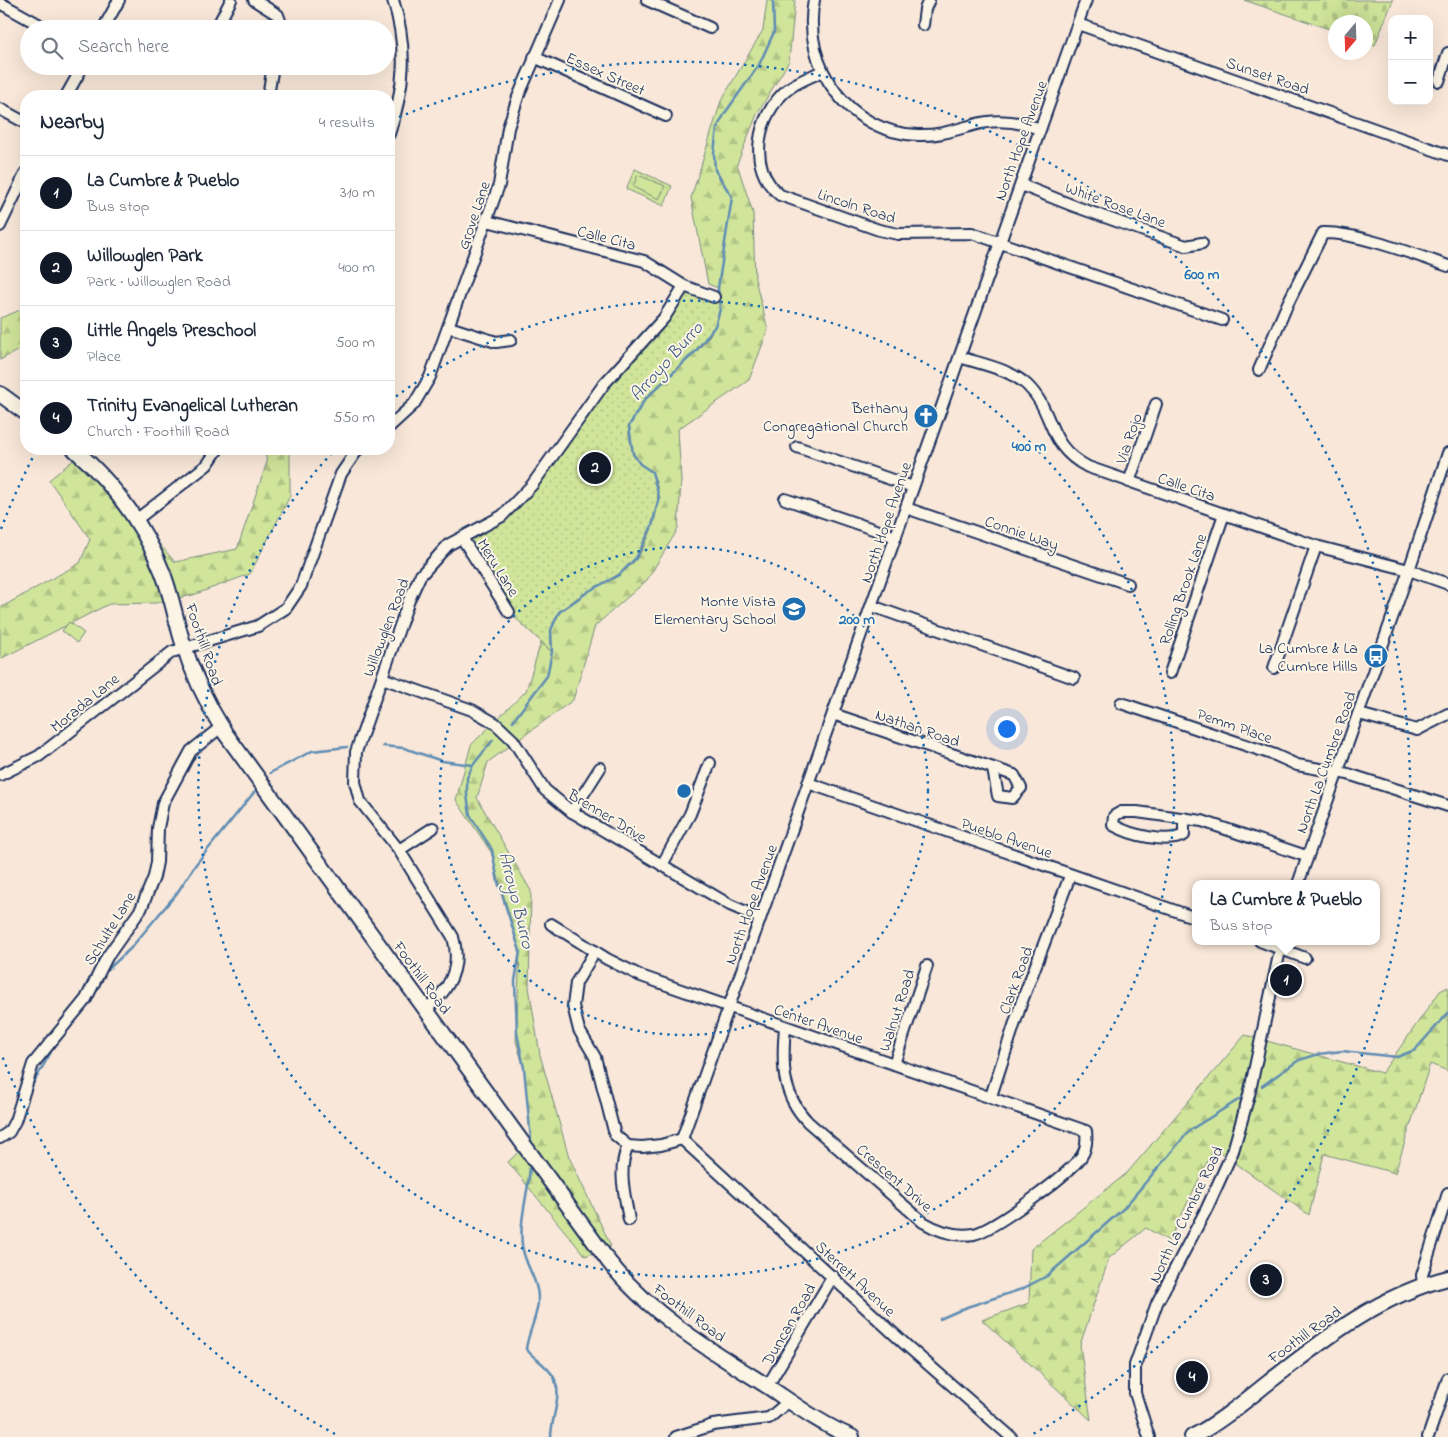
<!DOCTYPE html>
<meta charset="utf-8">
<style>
:root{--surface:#fff;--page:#f2f2f3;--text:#1f2937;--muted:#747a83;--line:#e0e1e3;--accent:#111827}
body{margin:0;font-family:"Indie Flower",sans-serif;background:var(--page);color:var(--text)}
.controls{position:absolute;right:15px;top:15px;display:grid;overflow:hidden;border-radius:10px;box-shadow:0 5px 20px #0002}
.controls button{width:45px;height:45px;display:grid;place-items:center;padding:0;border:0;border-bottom:1px solid var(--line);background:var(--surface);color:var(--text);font:25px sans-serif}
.compass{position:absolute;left:1328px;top:15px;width:45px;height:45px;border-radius:50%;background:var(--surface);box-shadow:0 5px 20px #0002;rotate:199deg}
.you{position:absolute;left:1006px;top:728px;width:18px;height:18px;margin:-12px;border:4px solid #fff;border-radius:50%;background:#1a73e8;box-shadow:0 0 0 8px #1a73e833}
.badge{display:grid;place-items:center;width:32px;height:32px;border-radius:50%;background:var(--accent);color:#fff;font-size:16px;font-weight:700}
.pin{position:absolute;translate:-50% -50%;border:2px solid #fff;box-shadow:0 1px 5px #0006}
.popup{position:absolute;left:1192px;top:880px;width:188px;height:65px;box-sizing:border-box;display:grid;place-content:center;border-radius:10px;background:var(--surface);filter:drop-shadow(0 1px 4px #0005);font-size:16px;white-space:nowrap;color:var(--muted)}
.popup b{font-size:19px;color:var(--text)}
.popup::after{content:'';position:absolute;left:50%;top:100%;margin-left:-10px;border:10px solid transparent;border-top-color:var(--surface)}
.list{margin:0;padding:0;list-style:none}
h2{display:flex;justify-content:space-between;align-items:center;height:65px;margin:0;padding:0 20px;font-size:21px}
h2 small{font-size:16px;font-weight:400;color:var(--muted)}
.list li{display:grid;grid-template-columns:32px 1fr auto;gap:15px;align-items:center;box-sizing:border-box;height:75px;padding:0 20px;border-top:1px solid var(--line)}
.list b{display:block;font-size:19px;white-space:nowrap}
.list p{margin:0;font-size:16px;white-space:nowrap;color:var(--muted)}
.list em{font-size:16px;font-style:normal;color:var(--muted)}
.icon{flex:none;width:28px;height:28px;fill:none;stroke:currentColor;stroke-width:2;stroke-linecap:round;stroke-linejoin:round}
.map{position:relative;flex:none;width:1448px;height:1437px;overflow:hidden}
.search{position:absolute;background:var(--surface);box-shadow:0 5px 20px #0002;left:20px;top:20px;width:375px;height:55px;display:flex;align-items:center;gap:12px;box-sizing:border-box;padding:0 18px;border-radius:28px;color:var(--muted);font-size:19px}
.panel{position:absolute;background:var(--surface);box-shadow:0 5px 20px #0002;left:20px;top:90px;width:375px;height:365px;border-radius:20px}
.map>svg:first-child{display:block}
.forest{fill:url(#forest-firs);stroke:#768a7c}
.cemetery{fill:url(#cemetery-stones);stroke:#768a7c}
.park{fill:url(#park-dots);stroke:#768a7c}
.pitch{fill:#d0e59a;stroke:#768a7c}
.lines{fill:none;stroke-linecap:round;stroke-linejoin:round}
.stream{stroke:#5f8cb4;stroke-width:2.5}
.minor-casing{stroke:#1b2f5e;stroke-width:14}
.major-casing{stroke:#1b2f5e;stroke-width:18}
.minor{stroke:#fcf5e5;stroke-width:10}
.major{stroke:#fcf5e5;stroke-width:14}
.ring{fill:none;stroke:#1f6fb2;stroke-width:2.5;stroke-dasharray:2.5 5}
.labels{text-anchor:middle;stroke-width:4;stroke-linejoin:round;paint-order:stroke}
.street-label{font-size:16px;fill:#1b2f5e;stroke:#fcf5e5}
.poi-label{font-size:16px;fill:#1b2f5e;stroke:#fcf5e5;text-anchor:end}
.water-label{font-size:18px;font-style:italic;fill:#375682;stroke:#fcf5e5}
.centre{fill:#1f6fb2;stroke:#fcf5e5;stroke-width:2.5}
.ring-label{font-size:15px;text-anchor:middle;font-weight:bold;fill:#1f6fb2;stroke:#fcf5e5;stroke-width:4;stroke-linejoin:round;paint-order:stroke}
</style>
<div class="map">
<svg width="1448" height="1437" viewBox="0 0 1448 1437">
<defs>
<pattern id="forest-firs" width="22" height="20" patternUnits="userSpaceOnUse" patternTransform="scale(1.25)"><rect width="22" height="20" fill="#d0e59a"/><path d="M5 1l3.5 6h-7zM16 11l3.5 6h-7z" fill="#b2c587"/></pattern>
<pattern id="cemetery-stones" width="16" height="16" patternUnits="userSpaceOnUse" patternTransform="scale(1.25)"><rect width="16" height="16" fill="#d0e59a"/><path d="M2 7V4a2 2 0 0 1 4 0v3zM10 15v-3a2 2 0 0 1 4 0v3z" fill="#b2c587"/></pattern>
<pattern id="park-dots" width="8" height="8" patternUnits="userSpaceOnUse" patternTransform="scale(1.25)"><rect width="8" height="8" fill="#d0e59a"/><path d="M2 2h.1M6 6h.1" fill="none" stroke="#b2c587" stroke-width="1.8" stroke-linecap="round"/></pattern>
</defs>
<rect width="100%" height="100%" fill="#f9e8d9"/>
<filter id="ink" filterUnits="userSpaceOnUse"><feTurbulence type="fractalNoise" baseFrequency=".02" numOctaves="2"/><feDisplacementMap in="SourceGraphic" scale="10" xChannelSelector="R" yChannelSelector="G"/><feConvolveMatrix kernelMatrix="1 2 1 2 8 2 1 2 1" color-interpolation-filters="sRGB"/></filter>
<g filter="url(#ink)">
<g class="forest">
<path d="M767 0H795L789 61 757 114 737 164 753 213 755 279 768 330 749 380 678 429 681 481 678 529 647 580 595 626 573 700 488 762 477 798 531 891 529 987 540 1055 569 1157 611 1246 585 1256 508 1162 531 1140 524 1068 516 1041 520 951 491 852 456 800 471 745 526 691 541 642 552 652C551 645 550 636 552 629 561 591 615 588 637 558 651 537 666 496 652 473 650 469 643 467 640 464 633 457 627 434 629 425 630 421 635 416 637 412 659 377 711 353 720 311 721 304 719 295 718 288L708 284 691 198 721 101 763 30Z"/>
<polygon points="26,308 26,346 0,360 0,318"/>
<polygon points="264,449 290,449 290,496 250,574 193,595 155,603 109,604 0,659 0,608 80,563 90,539 49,480 81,454 175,562 237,549 267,462"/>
<polygon points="1448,987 1448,1071 1430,1064 1395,1173 1324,1154 1309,1215 1214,1148 1169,1241 1146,1228 1109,1258 1080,1345 1091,1420 982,1320 1029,1303 1031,1249 1127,1173 1245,1035 1382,1073 1440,991"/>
</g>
<polygon class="cemetery" points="1244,0 1393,0 1375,45 1366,42 1366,22 1336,22 1335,31"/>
<g class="park">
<polygon points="635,169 672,186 664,206 626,189"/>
<path d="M684 286 714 297 718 288C719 295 721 304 720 311 711 354 661 374 639 409 636 414 631 420 629 425 627 434 633 458 640 464 644 467 650 469 652 473 666 496 652 538 636 558 616 586 559 594 551 630 550 637 551 645 552 652L509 612 462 538 502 516Z"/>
</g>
<g class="pitch">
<polygon points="638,175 665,186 659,199 633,187"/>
<polygon points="69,622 84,633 77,643 62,631"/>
</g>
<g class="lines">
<g class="stream">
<polyline points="513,721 547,676 552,652 551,630 559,612 589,591 619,575 636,558 652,526 659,497 652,472 640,464 633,454 629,426 645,399 696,351 715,326 720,309 718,288 732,197 715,170 714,153 717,128 725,113 759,65 774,32 773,0"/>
<polyline points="493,740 473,765 467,778 467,795 470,815 492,850 498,882 520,951 515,981 516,1008 517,1033 524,1068 531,1140"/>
<polyline points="383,746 404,748 442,761 473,765"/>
<polyline points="270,773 312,751 347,747"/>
<polyline points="103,974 130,949 177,893 196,864 256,790"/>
<polyline points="1262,1086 1299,1060 1319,1054 1342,1051 1397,1057 1415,1050 1448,1013"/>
<polyline points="29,1091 56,1043"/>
<path d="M530 1165C529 1193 519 1217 522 1245 524 1264 539 1281 538 1300 538 1316 528 1332 526 1349 534 1359 546 1364 553 1376 564 1394 551 1417 551 1437"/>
<polyline points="940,1319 967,1307 1022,1289 1047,1276 1123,1209 1190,1130 1243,1097"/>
</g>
<defs>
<g id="minor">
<polyline points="254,0 278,15 283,29"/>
<polyline points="647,0 710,28"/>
<path d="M814 0C801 66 849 133 918 135 938 136 955 130 973 125 997 118 1018 121 1040 129"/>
<polyline points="0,3 47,29"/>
<polyline points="1078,24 1448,155"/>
<polyline points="923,25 925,9 929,0"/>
<polyline points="103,29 119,0"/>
<polyline points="216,29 231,0"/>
<polyline points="534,57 666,116"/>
<path d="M822 71C811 77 798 81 788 89 757 114 746 168 780 195L879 230 898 234 972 233 1222 320"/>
<polyline points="1439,81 1448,53"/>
<polyline points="66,96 83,66"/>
<polyline points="268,96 273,66"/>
<polyline points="0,109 26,123"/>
<path d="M389 134C405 88 408 47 393 0"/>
<polyline points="1021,185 1074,206 1186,246 1202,243"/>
<polyline points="487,221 644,261 684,286 714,297"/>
<polyline points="0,226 26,172"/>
<polyline points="449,327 496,342 511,340"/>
<path d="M960 357C981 364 1010 369 1027 385 1056 413 1045 445 1088 467L1316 546 1409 570 1448 584"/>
<path d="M1259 370 1288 303 1323 233C1355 232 1416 255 1448 266"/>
<polyline points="389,427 414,404 430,377 499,185 508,128 518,97 560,0"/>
<polyline points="797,447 913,487"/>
<polyline points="1129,482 1156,404"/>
<polyline points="785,499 896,537"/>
<polyline points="906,508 1128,584"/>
<polyline points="136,520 207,465 218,449"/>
<polyline points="462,538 509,612"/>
<polyline points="872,606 1074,678"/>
<polyline points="1274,668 1316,546"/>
<polyline points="1170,673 1224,514"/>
<polyline points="382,678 472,710 495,723 513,740 545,790 572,812 730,905 760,918"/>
<polyline points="1121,703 1275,755 1297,765 1348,774 1448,806"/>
<polyline points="833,714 1014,775 1021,788 1012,798 998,796 993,769"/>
<polyline points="1359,714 1417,730 1448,714"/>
<polyline points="0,775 39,756 172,652 258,626 286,608 301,586 341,474 358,449"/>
<polyline points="808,783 1196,918"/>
<polyline points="572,812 600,768"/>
<path d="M1184 818V835C1167 844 1130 835 1113 825L1114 816 1121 812H1137L1202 821 1306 856"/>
<polyline points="399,850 433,828"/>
<polyline points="662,865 690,814 710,763"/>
<polyline points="1298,884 1409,570 1448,453"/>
<path d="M551 924 607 959 641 976 1086 1131C1087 1140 1087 1149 1081 1157 1068 1175 995 1229 974 1234 955 1237 938 1231 923 1222L808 1122C781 1094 782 1063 785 1027"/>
<polyline points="1260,941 1305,958"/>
<polyline points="595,951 576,983 573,1006 579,1030 595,1057 615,1135 628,1146 642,1147 661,1145 682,1139"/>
<path d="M425 1010C449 991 462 968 453 937L399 850 360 801 355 782 356 752 409 600 420 576 448 545 502 516 532 485 604 384 664 318 684 286"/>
<polyline points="894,1064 927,966"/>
<polyline points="991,1096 1022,1001 1070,876"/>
<polyline points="0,1138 9,1132 15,1121 33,1064 86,999 107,957 141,909 154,877 157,862 158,828 163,803 191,751 221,727"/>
<polyline points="682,1139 1086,0"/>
<polyline points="682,1139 906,1345 1011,1437"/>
<path d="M628 1146C617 1170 625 1195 629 1220"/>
<polyline points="1423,1286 1422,1275 1448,1193"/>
<polyline points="767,1387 833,1276"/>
<polyline points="676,1437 713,1425 769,1418 789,1401"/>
<polyline points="1149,1437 1135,1393 1135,1365 1157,1303 1207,1208 1233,1151 1249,1095 1282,941"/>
<polyline points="1428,1437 1448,1378"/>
</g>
<g id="major">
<polyline points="0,394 26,413"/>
<path d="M74 449C113 483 143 523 162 571 171 593 175 617 182 640 192 673 207 704 225 733L609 1262C652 1316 710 1350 767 1386 794 1404 822 1425 852 1437"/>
<path d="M1192 1437C1219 1423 1245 1401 1269 1382 1324 1339 1379 1295 1448 1278"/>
</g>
</defs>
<use href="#minor" class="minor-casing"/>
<use href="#major" class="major-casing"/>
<use href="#minor" class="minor"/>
<use href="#major" class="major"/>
</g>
</g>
<g class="ring">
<circle cx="684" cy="791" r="244"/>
<path d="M390 401A488 488 0 1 1 336 449"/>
<path d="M335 1434A732 732 0 0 1 1 1053M1 529A732 732 0 0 1 35 453M392 120A732 732 0 0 1 1033 1434"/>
</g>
<defs>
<symbol id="church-disc" viewBox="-11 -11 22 22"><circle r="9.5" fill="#1f6fb2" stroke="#fcf5e5"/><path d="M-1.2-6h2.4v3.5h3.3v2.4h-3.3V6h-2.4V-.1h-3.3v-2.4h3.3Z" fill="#fff"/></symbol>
<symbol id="school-disc" viewBox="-11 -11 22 22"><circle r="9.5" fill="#1f6fb2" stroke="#fcf5e5"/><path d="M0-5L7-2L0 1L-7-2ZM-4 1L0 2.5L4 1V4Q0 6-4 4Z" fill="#fff"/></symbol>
<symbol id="bus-disc" viewBox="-11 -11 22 22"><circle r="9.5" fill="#1f6fb2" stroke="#fcf5e5"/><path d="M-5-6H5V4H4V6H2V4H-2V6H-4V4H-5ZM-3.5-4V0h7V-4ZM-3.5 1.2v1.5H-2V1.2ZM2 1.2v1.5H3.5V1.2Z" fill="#fff"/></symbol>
</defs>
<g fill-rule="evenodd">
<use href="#church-disc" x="912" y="402" width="28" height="28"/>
<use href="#school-disc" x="780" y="595" width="28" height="28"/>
<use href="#bus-disc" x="1362" y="642" width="28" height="28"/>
</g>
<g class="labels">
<g class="street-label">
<text transform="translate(606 73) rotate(24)" y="6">Essex Street</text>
<text transform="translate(1268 75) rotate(19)" y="6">Sunset Road</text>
<text transform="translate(1020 140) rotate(-70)" y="6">North Hope Avenue</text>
<text transform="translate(1116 204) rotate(20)" y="6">White Rose Lane</text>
<text transform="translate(857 205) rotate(18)" y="6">Lincoln Road</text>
<text transform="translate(473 215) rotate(-71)" y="6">Grove Lane</text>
<text transform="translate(607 237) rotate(14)" y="6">Calle Cita</text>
<text transform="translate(1128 438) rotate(-71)" y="6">Via Rojo</text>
<text transform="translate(1187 486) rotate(19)" y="6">Calle Cita</text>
<text transform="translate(885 522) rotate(-71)" y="6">North Hope Avenue</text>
<text transform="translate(1022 532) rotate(19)" y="6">Connie Way</text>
<text transform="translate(499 567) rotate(58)" y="6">Meru Lane</text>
<text transform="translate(1182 589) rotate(-71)" y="6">Rolling Brook Lane</text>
<text transform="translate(385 627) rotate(-69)" y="6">Willowglen Road</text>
<text transform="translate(205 644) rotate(71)" y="6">Foothill Road</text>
<text transform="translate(84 702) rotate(-39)" y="6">Morada Lane</text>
<text transform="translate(1235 725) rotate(19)" y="6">Pemm Place</text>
<text transform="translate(918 727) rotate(19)" y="6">Nathan Road</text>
<text transform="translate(1325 762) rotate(-70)" y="6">North La Cumbre Road</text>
<text transform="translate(608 815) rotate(31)" y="6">Brenner Drive</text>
<text transform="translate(1007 837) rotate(19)" y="6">Pueblo Avenue</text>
<text transform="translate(750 904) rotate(-70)" y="6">North Hope Avenue</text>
<text transform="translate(109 928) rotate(-58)" y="6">Schulte Lane</text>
<text transform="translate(423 977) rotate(54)" y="6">Foothill Road</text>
<text transform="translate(1015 980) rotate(-70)" y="6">Clark Road</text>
<text transform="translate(896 1010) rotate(-72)" y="6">Walnut Road</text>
<text transform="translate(819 1023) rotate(19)" y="6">Center Avenue</text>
<text transform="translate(895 1177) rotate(41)" y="6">Crescent Drive</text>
<text transform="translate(1185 1214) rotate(-64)" y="6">North La Cumbre Road</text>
<text transform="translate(856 1278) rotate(43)" y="6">Sterrett Avenue</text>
<text transform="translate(690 1312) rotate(37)" y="6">Foothill Road</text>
<text transform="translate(788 1324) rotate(-60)" y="6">Duncan Road</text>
<text transform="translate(1304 1334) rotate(-36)" y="6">Foothill Road</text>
</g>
<g class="poi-label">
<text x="908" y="413">Bethany<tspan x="908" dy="18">Congregational Church</tspan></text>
<text x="776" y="606">Monte Vista<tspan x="776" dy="18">Elementary School</tspan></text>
<text x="1358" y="653">La Cumbre &amp; La<tspan x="1358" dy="18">Cumbre Hills</tspan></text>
</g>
<g class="water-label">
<text transform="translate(666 361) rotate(-48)" y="6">Arroyo Burro</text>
<text transform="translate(517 900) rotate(76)" y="6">Arroyo Burro</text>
</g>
</g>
<circle cx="684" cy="791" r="8" class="centre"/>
<g class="ring-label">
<text x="1202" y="279">600 m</text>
<text x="1029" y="451">400 m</text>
<text x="857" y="624">200 m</text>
</g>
</svg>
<div class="controls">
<button>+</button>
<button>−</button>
</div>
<svg class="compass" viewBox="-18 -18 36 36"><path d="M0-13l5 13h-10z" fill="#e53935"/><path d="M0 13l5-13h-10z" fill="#747a83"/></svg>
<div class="you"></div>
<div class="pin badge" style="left:1286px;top:980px">1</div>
<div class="popup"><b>La Cumbre &amp; Pueblo</b>Bus stop</div>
<div class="pin badge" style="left:595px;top:468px">2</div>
<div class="pin badge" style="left:1266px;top:1280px">3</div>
<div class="pin badge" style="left:1192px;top:1377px">4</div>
<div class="search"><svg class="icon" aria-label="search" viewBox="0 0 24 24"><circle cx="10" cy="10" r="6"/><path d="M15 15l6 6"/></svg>Search here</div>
<section class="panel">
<h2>Nearby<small>4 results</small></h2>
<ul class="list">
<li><span class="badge">1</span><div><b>La Cumbre &amp; Pueblo</b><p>Bus stop</p></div><em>310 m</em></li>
<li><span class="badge">2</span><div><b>Willowglen Park</b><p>Park · Willowglen Road</p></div><em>400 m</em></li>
<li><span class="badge">3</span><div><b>Little Angels Preschool</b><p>Place</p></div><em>500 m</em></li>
<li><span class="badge">4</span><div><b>Trinity Evangelical Lutheran</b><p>Church · Foothill Road</p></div><em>550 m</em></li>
</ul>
</section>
</div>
